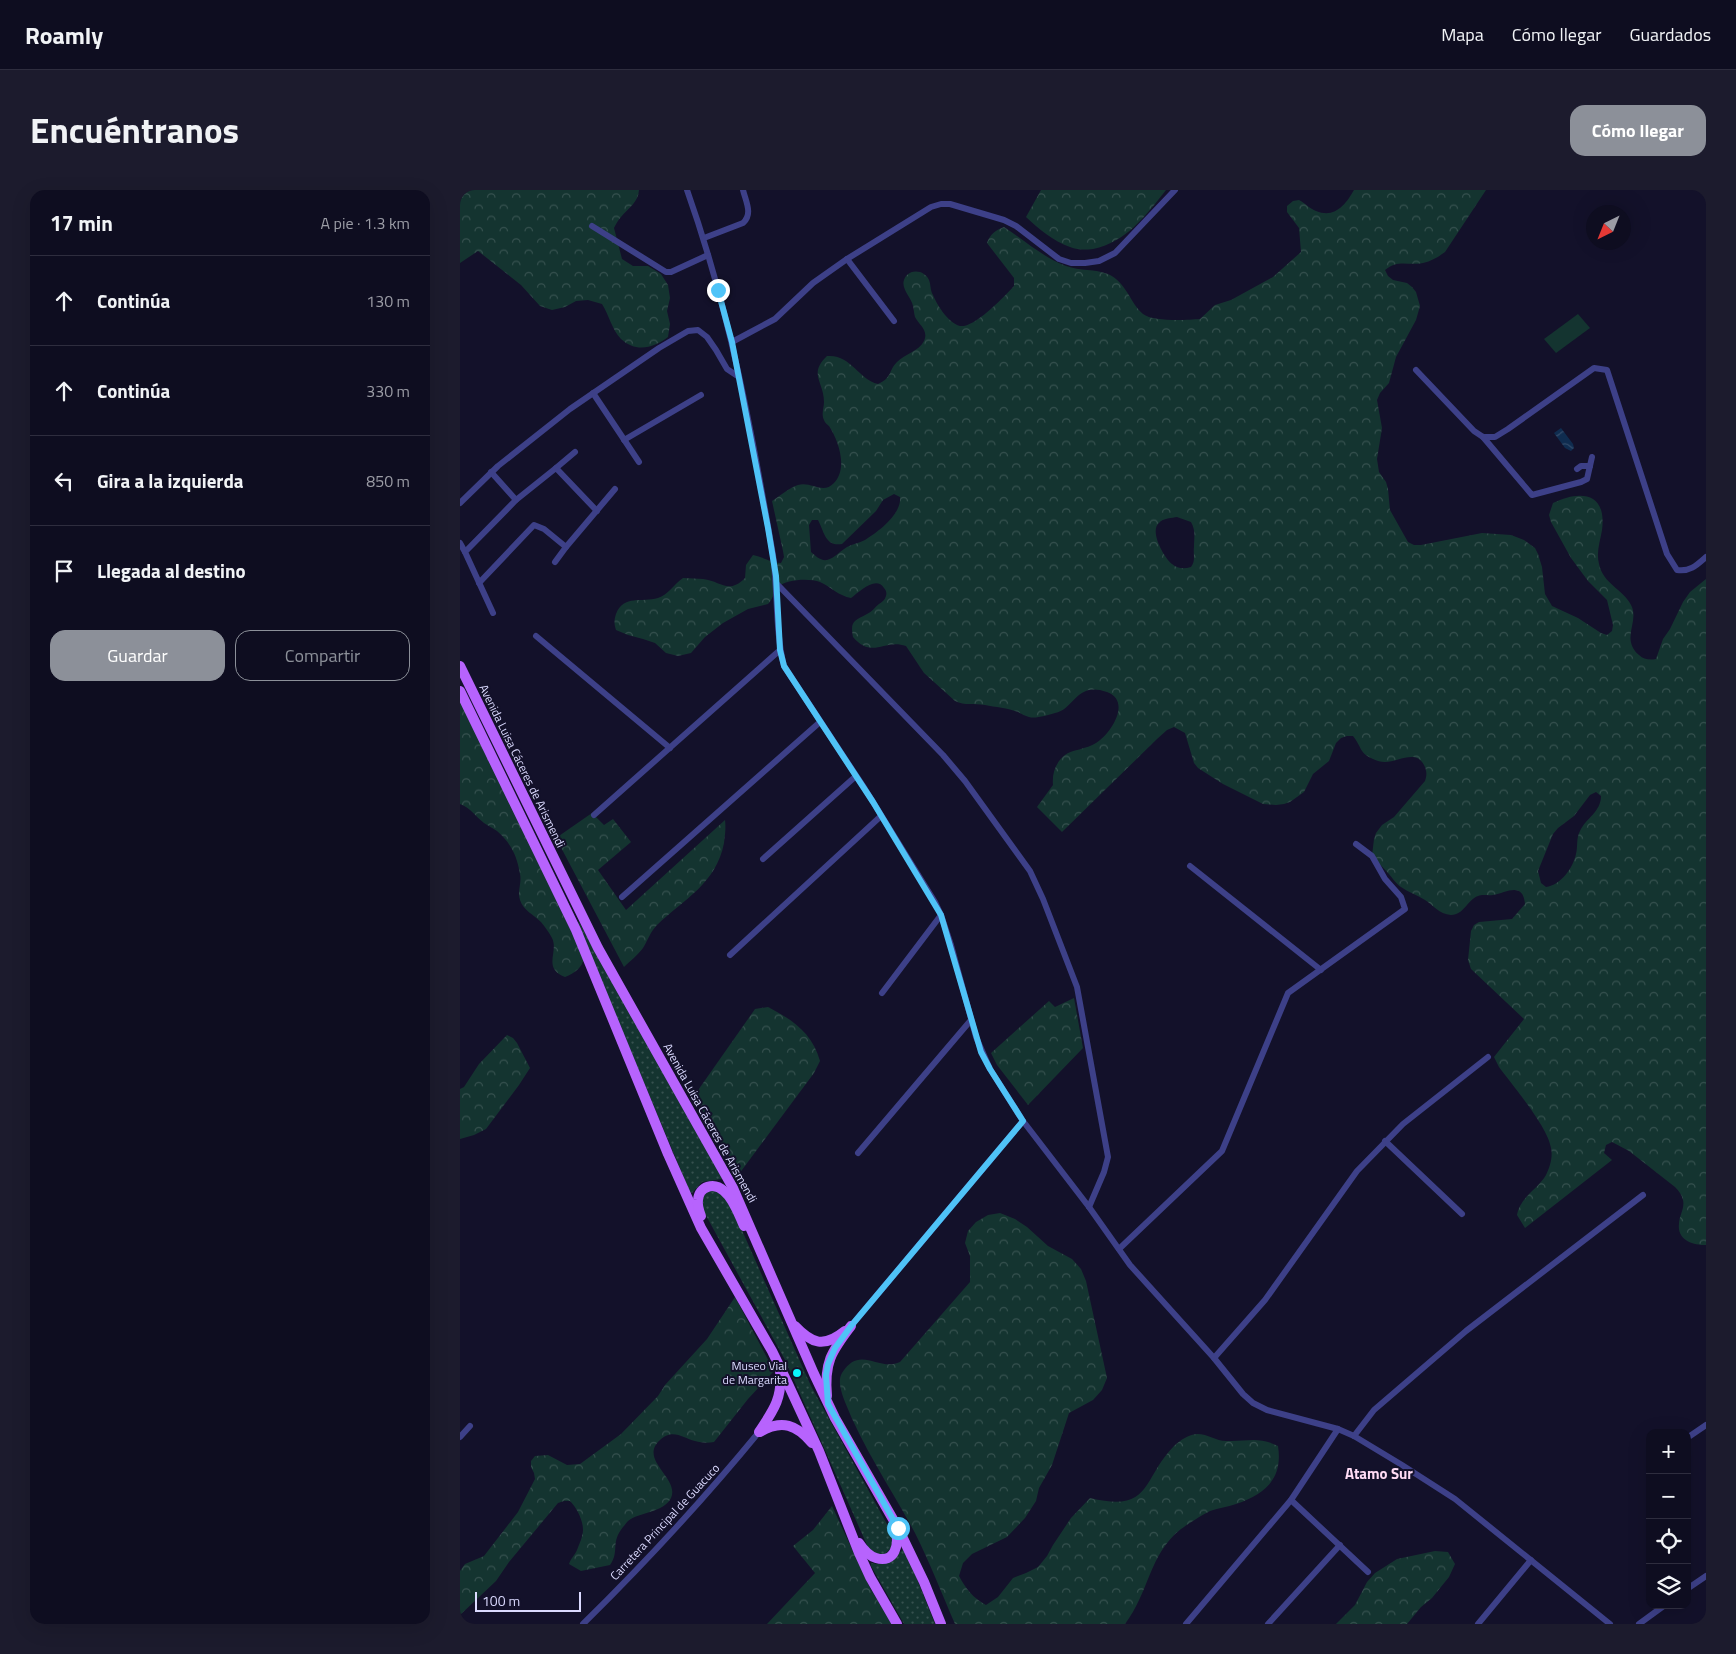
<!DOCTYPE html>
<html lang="es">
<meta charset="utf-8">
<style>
:root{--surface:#0e0d20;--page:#1c1b2d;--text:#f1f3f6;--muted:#9b9ca5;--line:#2e2d3e;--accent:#8c9099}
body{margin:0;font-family:"Titillium Web",sans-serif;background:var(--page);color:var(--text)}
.controls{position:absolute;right:15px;bottom:15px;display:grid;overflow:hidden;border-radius:10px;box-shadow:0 5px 20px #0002}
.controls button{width:45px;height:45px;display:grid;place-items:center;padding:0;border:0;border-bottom:1px solid var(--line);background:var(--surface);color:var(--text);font:25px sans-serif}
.compass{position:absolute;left:1126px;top:15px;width:45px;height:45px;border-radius:50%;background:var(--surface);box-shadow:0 5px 20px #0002;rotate:223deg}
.scale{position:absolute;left:15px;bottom:12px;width:106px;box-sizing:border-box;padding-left:5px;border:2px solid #dbdaff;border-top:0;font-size:14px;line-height:18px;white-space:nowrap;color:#dbdaff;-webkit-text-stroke:4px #13112a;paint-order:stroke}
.stop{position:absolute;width:15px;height:15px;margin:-11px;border:4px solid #4fc3f7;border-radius:50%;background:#fff}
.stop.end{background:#4fc3f7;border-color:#fff;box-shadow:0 1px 5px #0008}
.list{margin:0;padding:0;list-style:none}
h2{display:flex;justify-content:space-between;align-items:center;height:65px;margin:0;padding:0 20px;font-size:21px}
h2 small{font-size:16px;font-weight:400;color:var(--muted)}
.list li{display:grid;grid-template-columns:32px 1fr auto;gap:15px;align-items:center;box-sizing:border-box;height:90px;padding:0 20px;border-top:1px solid var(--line)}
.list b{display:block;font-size:19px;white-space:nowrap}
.list em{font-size:16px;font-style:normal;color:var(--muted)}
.actions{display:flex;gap:10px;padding:15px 20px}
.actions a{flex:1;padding:11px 0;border:1px solid var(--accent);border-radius:15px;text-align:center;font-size:18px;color:var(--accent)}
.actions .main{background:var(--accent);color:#fff}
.icon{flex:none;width:28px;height:28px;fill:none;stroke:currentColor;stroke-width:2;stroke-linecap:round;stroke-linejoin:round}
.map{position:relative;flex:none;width:1246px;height:1434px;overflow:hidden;border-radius:15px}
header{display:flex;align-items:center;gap:30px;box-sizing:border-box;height:70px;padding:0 25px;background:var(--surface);border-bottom:1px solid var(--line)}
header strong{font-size:24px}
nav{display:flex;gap:28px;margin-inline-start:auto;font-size:18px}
.intro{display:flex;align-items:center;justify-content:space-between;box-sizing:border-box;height:120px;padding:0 30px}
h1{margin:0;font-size:35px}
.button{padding:12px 22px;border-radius:15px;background:var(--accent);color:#fff;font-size:18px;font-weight:700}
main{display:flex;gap:30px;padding:0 30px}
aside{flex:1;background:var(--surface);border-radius:15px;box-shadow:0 5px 20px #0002}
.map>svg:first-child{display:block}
.grass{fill:url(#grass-dots)}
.forest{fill:url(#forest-crowns);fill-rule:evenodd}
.garden{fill:#143430}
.water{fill:url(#water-waves)}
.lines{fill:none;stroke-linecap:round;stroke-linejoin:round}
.minor{stroke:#3d4088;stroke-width:6}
.primary{stroke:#b763fd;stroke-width:10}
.route{stroke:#4fc3f7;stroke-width:6}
.poi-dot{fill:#09f7fc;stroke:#13112a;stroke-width:2}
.labels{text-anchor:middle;stroke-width:4;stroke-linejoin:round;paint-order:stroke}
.street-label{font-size:12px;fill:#dbdaff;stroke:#13112a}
.poi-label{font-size:12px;fill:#dbdaff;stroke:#13112a;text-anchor:end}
.quarter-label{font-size:15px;font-weight:bold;fill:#ffdcf5;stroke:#13112a}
</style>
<header>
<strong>Roamly</strong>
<nav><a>Mapa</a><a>Cómo llegar</a><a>Guardados</a></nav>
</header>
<div class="intro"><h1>Encuéntranos</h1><a class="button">Cómo llegar</a></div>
<main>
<aside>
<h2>17 min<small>A pie · 1.3 km</small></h2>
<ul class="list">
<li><svg class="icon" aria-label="ahead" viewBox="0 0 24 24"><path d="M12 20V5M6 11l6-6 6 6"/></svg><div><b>Continúa</b></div><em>130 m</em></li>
<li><svg class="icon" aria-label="ahead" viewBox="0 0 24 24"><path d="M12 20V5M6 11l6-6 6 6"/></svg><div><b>Continúa</b></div><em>330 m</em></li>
<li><svg class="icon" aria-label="left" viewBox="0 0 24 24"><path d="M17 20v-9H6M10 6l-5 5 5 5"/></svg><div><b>Gira a la izquierda</b></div><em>850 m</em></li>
<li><svg class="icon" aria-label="arrive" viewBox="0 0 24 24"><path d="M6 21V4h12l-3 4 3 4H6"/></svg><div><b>Llegada al destino</b></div></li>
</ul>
<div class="actions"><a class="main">Guardar</a><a>Compartir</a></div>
</aside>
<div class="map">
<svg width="1246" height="1434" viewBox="0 0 1246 1434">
<defs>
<pattern id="grass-dots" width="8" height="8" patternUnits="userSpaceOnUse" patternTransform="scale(1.25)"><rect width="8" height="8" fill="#143430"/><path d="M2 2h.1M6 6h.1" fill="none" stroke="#36514f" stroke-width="1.8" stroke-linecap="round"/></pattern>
<pattern id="forest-crowns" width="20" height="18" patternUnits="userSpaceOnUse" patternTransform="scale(1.25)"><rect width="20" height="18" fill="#143430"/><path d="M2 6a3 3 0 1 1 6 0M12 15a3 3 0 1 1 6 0" fill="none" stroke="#36514f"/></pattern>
<pattern id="water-waves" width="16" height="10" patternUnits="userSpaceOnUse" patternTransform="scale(1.25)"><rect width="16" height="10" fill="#0f2c4f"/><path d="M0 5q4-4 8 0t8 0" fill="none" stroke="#314a69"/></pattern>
</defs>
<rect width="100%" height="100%" fill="#13112a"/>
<g class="grass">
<polygon points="119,732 262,988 262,989 242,992 232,1003 230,1002 117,733"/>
<path d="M254 998 269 1011 351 1196 433 1345V1356L425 1364 417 1365 409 1359 407 1355 325 1170 243 1020C241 1008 243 1004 254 998Z"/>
<path d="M443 1359 455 1384 475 1434H444L411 1376V1373C425 1376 434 1369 443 1359Z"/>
</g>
<g class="forest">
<path d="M0 0H179C178 13 169 17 161 27 158 30 156 34 154 38L162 69 173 76H188L201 84 208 95 210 108 207 121 210 134 208 147C194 158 176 163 161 149 152 140 149 125 142 114L128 110 116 111 105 117 92 120 80 116 61 95 18 61 0 73Z"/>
<path d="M581 0H706C686 25 667 52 633 59 625 60 618 60 610 57 593 51 579 39 566 27Z"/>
<path d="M894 0H1026L985 62C978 67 972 71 963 73 948 76 938 69 925 80L928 86 933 90 947 93 952 97 956 102 960 116 956 130 936 167 929 193 920 203 917 210 922 238 917 269 919 282 926 292 928 299 930 320 944 345 948 352 954 355H961L1022 343 1051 345 1064 350 1075 358 1078 364 1082 377 1085 404 1092 416 1118 428 1141 443 1147 445 1152 441 1153 435 1147 410 1128 391 1111 368 1091 332 1089 325 1093 313C1120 300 1147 302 1142 340 1140 352 1136 362 1139 374 1143 394 1163 399 1171 415 1180 432 1160 448 1179 465 1184 470 1190 470 1196 469L1203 449 1210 439 1223 412 1230 402 1246 389V1055C1233 1055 1217 1050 1219 1034 1219 1026 1225 1018 1223 1010 1222 1005 1219 1001 1215 997L1169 961 1152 952 1146 955 1144 963 1152 970 1065 1038 1057 1025C1060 1007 1078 999 1086 985 1090 977 1093 967 1091 958 1088 937 1053 896 1039 877L1034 867 1064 829 1011 779 1008 770 1011 741 1014 735 1019 732 1052 729 1065 714C1063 691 1046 703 1033 705 1027 706 1023 704 1018 706 1007 710 1004 725 991 725 979 724 973 715 965 710 957 705 948 702 941 697 936 694 932 687 928 683 923 677 917 672 912 666L914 649 916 643 922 635 934 627 965 591C967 585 967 581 964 575 956 559 938 572 925 572 921 572 917 571 913 569 899 563 902 557 893 546H887L881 548 876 553 869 571 853 584 844 602 830 612 824 614 816 615 803 614 763 594 738 578 734 573 725 543 714 537 707 540 697 549 602 642 577 617 593 595C592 584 595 573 605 565 611 560 627 559 636 553 651 544 672 511 647 502 616 491 615 519 595 523 587 525 576 529 569 527 565 526 562 524 558 522 548 518 535 517 525 515 514 513 505 516 495 511L464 483 446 456C424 448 413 470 393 447 390 431 394 431 407 424 412 422 415 417 419 414 422 412 425 410 426 406 427 403 426 400 424 398 416 385 399 402 391 408 379 406 371 397 360 392 350 388 326 389 318 397 314 402 313 409 308 414L288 419 263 433 245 447 231 463 218 466 206 463 195 453 183 449 168 445 156 440C154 434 154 430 156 424 164 404 182 413 198 408 208 405 214 394 223 388 230 388 237 389 243 389 261 391 268 405 285 388L286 375 293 365C303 367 311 373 321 373L324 367 323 361 312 311C320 306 329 298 338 295 351 291 363 305 374 293 388 279 379 251 369 236 367 234 365 233 364 230 361 224 364 218 364 212 364 192 348 184 367 166 391 164 398 189 418 194 433 187 428 181 437 172 445 164 459 161 464 151 469 140 459 135 455 127 454 124 454 120 453 116 451 106 437 96 447 85 454 78 466 82 469 90 471 95 470 100 473 105 477 115 491 138 504 136 519 133 544 107 554 96V88L527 53C530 44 536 40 544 37 564 50 584 68 606 76 620 81 635 79 648 84 667 93 670 113 683 124 693 132 727 130 740 129L755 115 771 110 813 87 841 62 839 38 827 22V16L833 11 839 10C845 13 850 19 856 21 875 29 886 14 894 0ZM434 304 440 307C442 324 418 342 405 350 399 353 393 354 387 357 380 361 375 368 367 370 360 371 356 366 351 362L349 335 352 330H358C364 341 365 357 382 354L416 321 423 310ZM717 327 731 332C736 341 734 347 734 357 733 365 736 370 731 377 724 379 718 379 712 374 704 368 689 341 699 333 703 328 712 328 717 327ZM1136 602 1141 606C1141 622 1126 628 1120 641 1116 648 1118 657 1116 664 1113 678 1101 695 1086 697L1081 693 1078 681 1093 644 1098 638 1114 626 1130 605Z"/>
<path d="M0 509 124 768C122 778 115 783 105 787 82 778 99 762 92 748 89 742 85 737 81 732 74 725 63 720 60 710 57 701 62 693 60 684 57 666 51 653 37 641 33 638 28 636 24 633 15 626 11 618 0 614Z"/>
<path d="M132 623 144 635 153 629 171 652 138 680 166 720 265 630C266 639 265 645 264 653 256 694 224 709 197 735 190 742 188 750 183 758 178 765 170 771 164 777L96 648Z"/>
<polygon points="614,808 623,858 568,915 537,875 531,863 589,811 595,817"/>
<path d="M308 817C333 830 352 843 360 871L354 883 279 984 234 906 295 819Z"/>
<polygon points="47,845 53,848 57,853 70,878 59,895 26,939 14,945 0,949 0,899 4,897 19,874"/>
<path d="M540 1023 555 1029 567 1037 588 1056 612 1069 621 1079 626 1091 647 1188 642 1200 633 1210 609 1223 592 1275 579 1298 576 1311 565 1328 547 1347 512 1364 503 1373 499 1386C506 1399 513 1408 526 1415L538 1407 553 1388 566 1383 578 1377 587 1366 593 1355 611 1328 630 1308C692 1323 681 1290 714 1256 721 1250 727 1245 737 1244 748 1244 756 1251 766 1251 787 1252 798 1246 818 1256 823 1288 806 1304 776 1314 767 1317 759 1318 750 1321 742 1325 728 1334 721 1339 689 1364 689 1403 665 1434H495C482 1404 470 1373 455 1343 432 1300 403 1258 385 1212 382 1204 377 1191 382 1183 400 1154 418 1182 440 1172L510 1092V1066L505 1053 508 1041 516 1032 528 1025Z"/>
<path d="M275 1107 314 1181 288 1209 254 1252C248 1253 242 1253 235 1251 223 1248 213 1238 200 1250 178 1270 220 1288 211 1308 203 1323 179 1322 168 1331 166 1333 165 1335 163 1337 150 1353 160 1361 150 1375L121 1381 109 1374C111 1368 115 1365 117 1360 119 1355 123 1346 123 1340 123 1330 117 1318 110 1311H104L98 1313 49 1372 36 1391 0 1425V1381L5 1374 24 1366 58 1322 75 1289 74 1283 71 1277V1271L75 1266 88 1265 107 1275 120 1274 161 1244 198 1206 205 1195 247 1149Z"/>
<polygon points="372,1316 410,1398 432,1434 307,1434 355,1383 333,1356 353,1340"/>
<polygon points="975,1361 988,1362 995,1374 989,1387 972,1408 961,1417 947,1434 876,1434 895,1415 907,1392 915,1383 937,1369"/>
</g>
<polygon class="garden" points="1118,124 1130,138 1096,163 1084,149"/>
<polygon class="water" points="1101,238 1113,254 1114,258 1111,261 1105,258 1094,243"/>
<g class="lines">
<g class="minor">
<path d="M227 0C269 118 292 242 313 365 318 402 315 440 324 476L405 599 475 712 481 725 491 755 516 847 530 879 563 931 629 1017 670 1075 754 1168 783 1204 793 1213 807 1220 878 1239 894 1246 942 1275 995 1309 1150 1434"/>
<polyline points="132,36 206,82 211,82 248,65"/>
<path d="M244 48 283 33C293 24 286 12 283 0"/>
<polyline points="387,69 434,131"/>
<polyline points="272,152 315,129 353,93 387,69 471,17 481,14 490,14 544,30 556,36 599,69 611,73 625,73 639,71 655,63 715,0"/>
<path d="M956 180 1014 241 1023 247H1035L1048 239 1134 178 1147 180 1207 364 1217 380C1230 382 1237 375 1246 367"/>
<polyline points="133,203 179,272"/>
<polyline points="1023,247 1072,305 1121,292 1127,289 1132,267"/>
<polyline points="164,250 241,205"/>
<polyline points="96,278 115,262"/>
<polyline points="1117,279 1121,276 1130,276"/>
<polyline points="31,282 56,310 5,362 33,423"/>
<polyline points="56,310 96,278 137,321"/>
<polyline points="0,313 38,276 110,219 199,158 228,141 238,140 247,147 256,160 267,179 279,187"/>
<polyline points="0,353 5,362"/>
<polyline points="95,372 106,357"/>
<polyline points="19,393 74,335 84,339 106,357 155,299"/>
<polyline points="317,394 483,565 505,591 570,681 583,709 617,797 648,967 644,982 629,1017"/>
<polyline points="76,446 210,558"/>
<polyline points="134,625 320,460"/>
<polyline points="303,669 396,586"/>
<polyline points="730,676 861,780"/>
<polyline points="162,707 360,532"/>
<polyline points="270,765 421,626"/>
<polyline points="422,803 481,725"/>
<polyline points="925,951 1002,1024"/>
<polyline points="398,963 511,830"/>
<polyline points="659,1059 762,961 828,803 945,719 941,707 925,689 912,666 896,654"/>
<polyline points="391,1136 563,931"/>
<polyline points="754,1168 805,1110 897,981 943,934 1028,867"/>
<polyline points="894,1246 914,1220 1006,1141 1183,1005"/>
<polyline points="0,1247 10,1236"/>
<polyline points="1227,1248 1246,1235"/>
<polyline points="831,1310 908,1382"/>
<polyline points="1227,1399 1246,1386"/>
<path d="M123 1434C185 1373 244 1309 299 1242"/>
<polyline points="726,1434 831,1310 878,1239"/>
<polyline points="808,1434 880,1355"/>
<polyline points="1018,1434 1071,1370"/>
<polyline points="1179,1434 1205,1415"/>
</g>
<g class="primary">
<polyline points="0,476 138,758 273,998 354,1184 375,1228 438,1338 464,1392 481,1434"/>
<polyline points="0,501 116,740 208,964 241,1038 312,1161 328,1194 359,1261 399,1363 410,1387 437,1434"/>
<path d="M241 1026C239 1021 237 1016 238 1010 239 996 254 992 264 1001 274 1009 279 1025 284 1036"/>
<path d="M335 1136C352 1154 364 1158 385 1141"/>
<path d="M367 1206C364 1173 371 1162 391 1136"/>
<path d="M299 1242C313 1221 323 1208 320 1181"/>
<path d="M300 1242C322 1229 337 1235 352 1253"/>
<path d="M399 1353C403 1359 409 1366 416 1368 435 1374 440 1354 435 1339"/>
</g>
</g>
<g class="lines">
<polyline class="route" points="258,100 272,152 308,338 316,386 320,460 324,476 413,612 481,725 521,862 530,879 563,931 391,1136 375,1158 368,1174 366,1185 368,1214 438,1338"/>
</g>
<circle class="poi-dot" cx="337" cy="1183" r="5"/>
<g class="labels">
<g class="street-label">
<text transform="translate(62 576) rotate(64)" y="4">Avenida Luisa Cáceres de Arismendi</text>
<text transform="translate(250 933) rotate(61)" y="4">Avenida Luisa Cáceres de Arismendi</text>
<text transform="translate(205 1332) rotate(-47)" y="4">Carretera Principal de Guacuco</text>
</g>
<g class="poi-label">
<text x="327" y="1180">Museo Vial<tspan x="327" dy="14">de Margarita</tspan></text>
</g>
<g class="quarter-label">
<text x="919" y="1289">Atamo Sur</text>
</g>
</g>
</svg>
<div class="controls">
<button>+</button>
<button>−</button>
<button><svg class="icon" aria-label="locate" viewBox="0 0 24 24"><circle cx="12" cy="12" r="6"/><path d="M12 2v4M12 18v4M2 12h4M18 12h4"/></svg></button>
<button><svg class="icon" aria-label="layers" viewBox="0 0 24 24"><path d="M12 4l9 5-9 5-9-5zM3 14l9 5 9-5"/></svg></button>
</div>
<svg class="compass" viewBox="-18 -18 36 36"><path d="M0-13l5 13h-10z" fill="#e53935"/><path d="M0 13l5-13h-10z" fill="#9b9ca5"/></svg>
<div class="scale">100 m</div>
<div class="stop" style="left:438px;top:1338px"></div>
<div class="stop end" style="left:258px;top:100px"></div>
</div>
</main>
